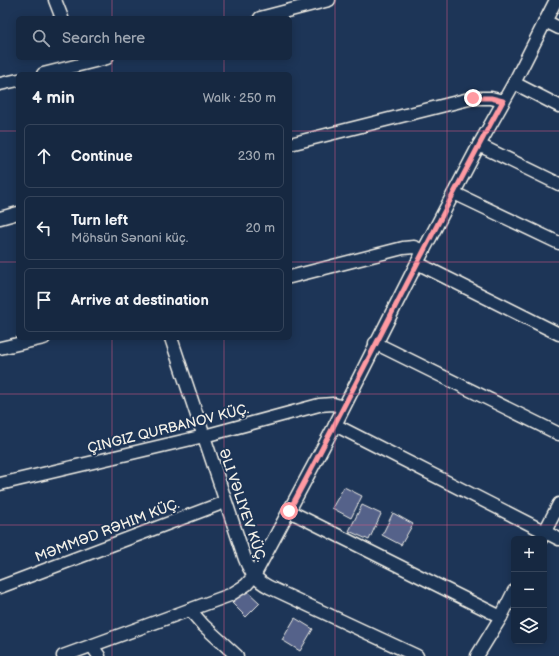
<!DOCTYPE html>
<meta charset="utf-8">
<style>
:root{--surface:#162841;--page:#1f3048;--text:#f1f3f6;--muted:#9ea6b1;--line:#35445a}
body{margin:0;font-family:"Balsamiq Sans",sans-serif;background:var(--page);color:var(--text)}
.controls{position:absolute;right:12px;bottom:12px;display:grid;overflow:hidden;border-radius:6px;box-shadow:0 2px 10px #0003}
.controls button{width:36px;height:36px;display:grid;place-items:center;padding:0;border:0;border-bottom:1px solid var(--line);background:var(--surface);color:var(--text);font:20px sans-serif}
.stop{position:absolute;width:12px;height:12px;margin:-9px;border:3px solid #ff9aa2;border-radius:50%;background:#fff}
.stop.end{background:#ff9aa2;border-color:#fff;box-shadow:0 1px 4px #0008}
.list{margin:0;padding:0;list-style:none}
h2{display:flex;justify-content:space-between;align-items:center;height:52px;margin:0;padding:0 16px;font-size:17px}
h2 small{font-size:13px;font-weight:400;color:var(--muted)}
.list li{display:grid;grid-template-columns:26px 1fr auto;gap:12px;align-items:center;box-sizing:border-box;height:64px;margin:0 8px 8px;padding:0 8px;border:1px solid var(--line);border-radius:6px}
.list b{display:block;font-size:15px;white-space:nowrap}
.list p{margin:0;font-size:13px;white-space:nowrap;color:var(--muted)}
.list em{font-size:13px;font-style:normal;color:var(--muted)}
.icon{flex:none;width:22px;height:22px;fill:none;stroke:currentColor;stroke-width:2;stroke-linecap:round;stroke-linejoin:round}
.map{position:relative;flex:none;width:559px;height:656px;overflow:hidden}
.search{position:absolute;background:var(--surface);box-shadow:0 2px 10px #0003;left:16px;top:16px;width:276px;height:44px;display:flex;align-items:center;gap:10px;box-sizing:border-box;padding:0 14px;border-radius:6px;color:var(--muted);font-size:15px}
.panel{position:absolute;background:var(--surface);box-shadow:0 2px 10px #0003;left:16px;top:72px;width:276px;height:268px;border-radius:6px}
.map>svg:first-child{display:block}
.building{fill:#54628a;stroke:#f4f1e8}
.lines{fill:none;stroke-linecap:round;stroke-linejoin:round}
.street-casing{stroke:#f4f1e8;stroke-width:15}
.street{stroke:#1d3557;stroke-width:12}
.route{stroke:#ff9aa2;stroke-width:5}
.grid{fill:none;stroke:#d15985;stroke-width:1;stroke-opacity:0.55}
.labels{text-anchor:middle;stroke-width:4;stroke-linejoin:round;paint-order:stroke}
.street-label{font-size:14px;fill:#f4f1e8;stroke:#1d3557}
</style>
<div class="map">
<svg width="559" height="656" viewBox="0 0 559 656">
<rect width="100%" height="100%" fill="#1d3557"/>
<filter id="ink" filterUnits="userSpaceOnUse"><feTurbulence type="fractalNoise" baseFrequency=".025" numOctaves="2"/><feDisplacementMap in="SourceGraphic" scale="8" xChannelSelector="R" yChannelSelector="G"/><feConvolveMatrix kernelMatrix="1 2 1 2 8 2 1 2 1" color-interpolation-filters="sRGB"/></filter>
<g filter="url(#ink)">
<g class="building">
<polygon points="344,487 362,496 351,518 332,508"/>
<polygon points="362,505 381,514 369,540 349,531"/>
<polygon points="393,513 413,524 401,545 382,535"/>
<polygon points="246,590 260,603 246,617 232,603"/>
<polygon points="295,618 313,629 300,651 282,640"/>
</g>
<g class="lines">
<defs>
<g id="street">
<polyline points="55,0 62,18"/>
<polyline points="260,18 329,0"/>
<polyline points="545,21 559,28"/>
<polyline points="43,74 107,58"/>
<polyline points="514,83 559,106"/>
<polyline points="0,84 18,80"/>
<polyline points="290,144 473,98 491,98 503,101"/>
<polyline points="479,145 559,184"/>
<polyline points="454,193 559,243"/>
<polyline points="0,218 18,213"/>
<polyline points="417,263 559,334"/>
<polyline points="290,277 403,248 414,247 423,251"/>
<path d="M171 338 245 559C250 572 256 580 269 587L417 656"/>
<polyline points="375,343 559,434"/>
<polyline points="0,348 44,338"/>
<polyline points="335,425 559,539"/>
<polyline points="0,484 204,436 319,405 333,404 343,407"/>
<polyline points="289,511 501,617"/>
<polyline points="541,539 559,504"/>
<polyline points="0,587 225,502"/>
<polyline points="190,610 203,625 237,656"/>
<polyline points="92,646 99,656"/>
<polyline points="63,656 230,595 246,585 254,576 335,425 417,263 479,145 514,83 556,0"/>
<polyline points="477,656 501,617 514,591"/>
</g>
</defs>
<use href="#street" class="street-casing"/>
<use href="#street" class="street"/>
</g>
</g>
<g class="lines" filter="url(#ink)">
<path class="route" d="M289 511C362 375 429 236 503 101L491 98H473"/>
</g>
<path class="grid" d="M112 0V18M224 0V18M335 0V656M447 0V656M112 58V74M224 58V74M0 131H18M290 131H559M0 262H18M290 262H559M112 338V656M224 338V656M0 394H559M0 525H559"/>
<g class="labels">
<g class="street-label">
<text transform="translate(168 428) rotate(-14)" y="5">ÇINGIZ QURBANOV KÜÇ.</text>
<text transform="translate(243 505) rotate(71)" y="5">ƏLI VƏLIYEV KÜÇ.</text>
<text transform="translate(107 530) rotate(-21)" y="5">MƏMMƏD RƏHIM KÜÇ.</text>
</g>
</g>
</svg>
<div class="controls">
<button>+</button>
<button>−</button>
<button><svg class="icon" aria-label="layers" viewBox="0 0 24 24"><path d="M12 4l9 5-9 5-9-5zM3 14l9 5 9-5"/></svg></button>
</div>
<div class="stop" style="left:289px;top:511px"></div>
<div class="stop end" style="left:473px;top:98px"></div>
<div class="search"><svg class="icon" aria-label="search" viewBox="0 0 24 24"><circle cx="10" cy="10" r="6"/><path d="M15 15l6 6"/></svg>Search here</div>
<section class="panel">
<h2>4 min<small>Walk · 250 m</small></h2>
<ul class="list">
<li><svg class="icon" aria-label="ahead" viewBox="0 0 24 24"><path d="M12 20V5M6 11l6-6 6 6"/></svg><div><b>Continue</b></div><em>230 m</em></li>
<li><svg class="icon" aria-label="left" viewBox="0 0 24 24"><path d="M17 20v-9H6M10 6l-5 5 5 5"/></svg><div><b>Turn left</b><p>Möhsün Sənani küç.</p></div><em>20 m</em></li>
<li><svg class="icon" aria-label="arrive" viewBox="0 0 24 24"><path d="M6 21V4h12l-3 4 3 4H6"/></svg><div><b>Arrive at destination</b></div></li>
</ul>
</section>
</div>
